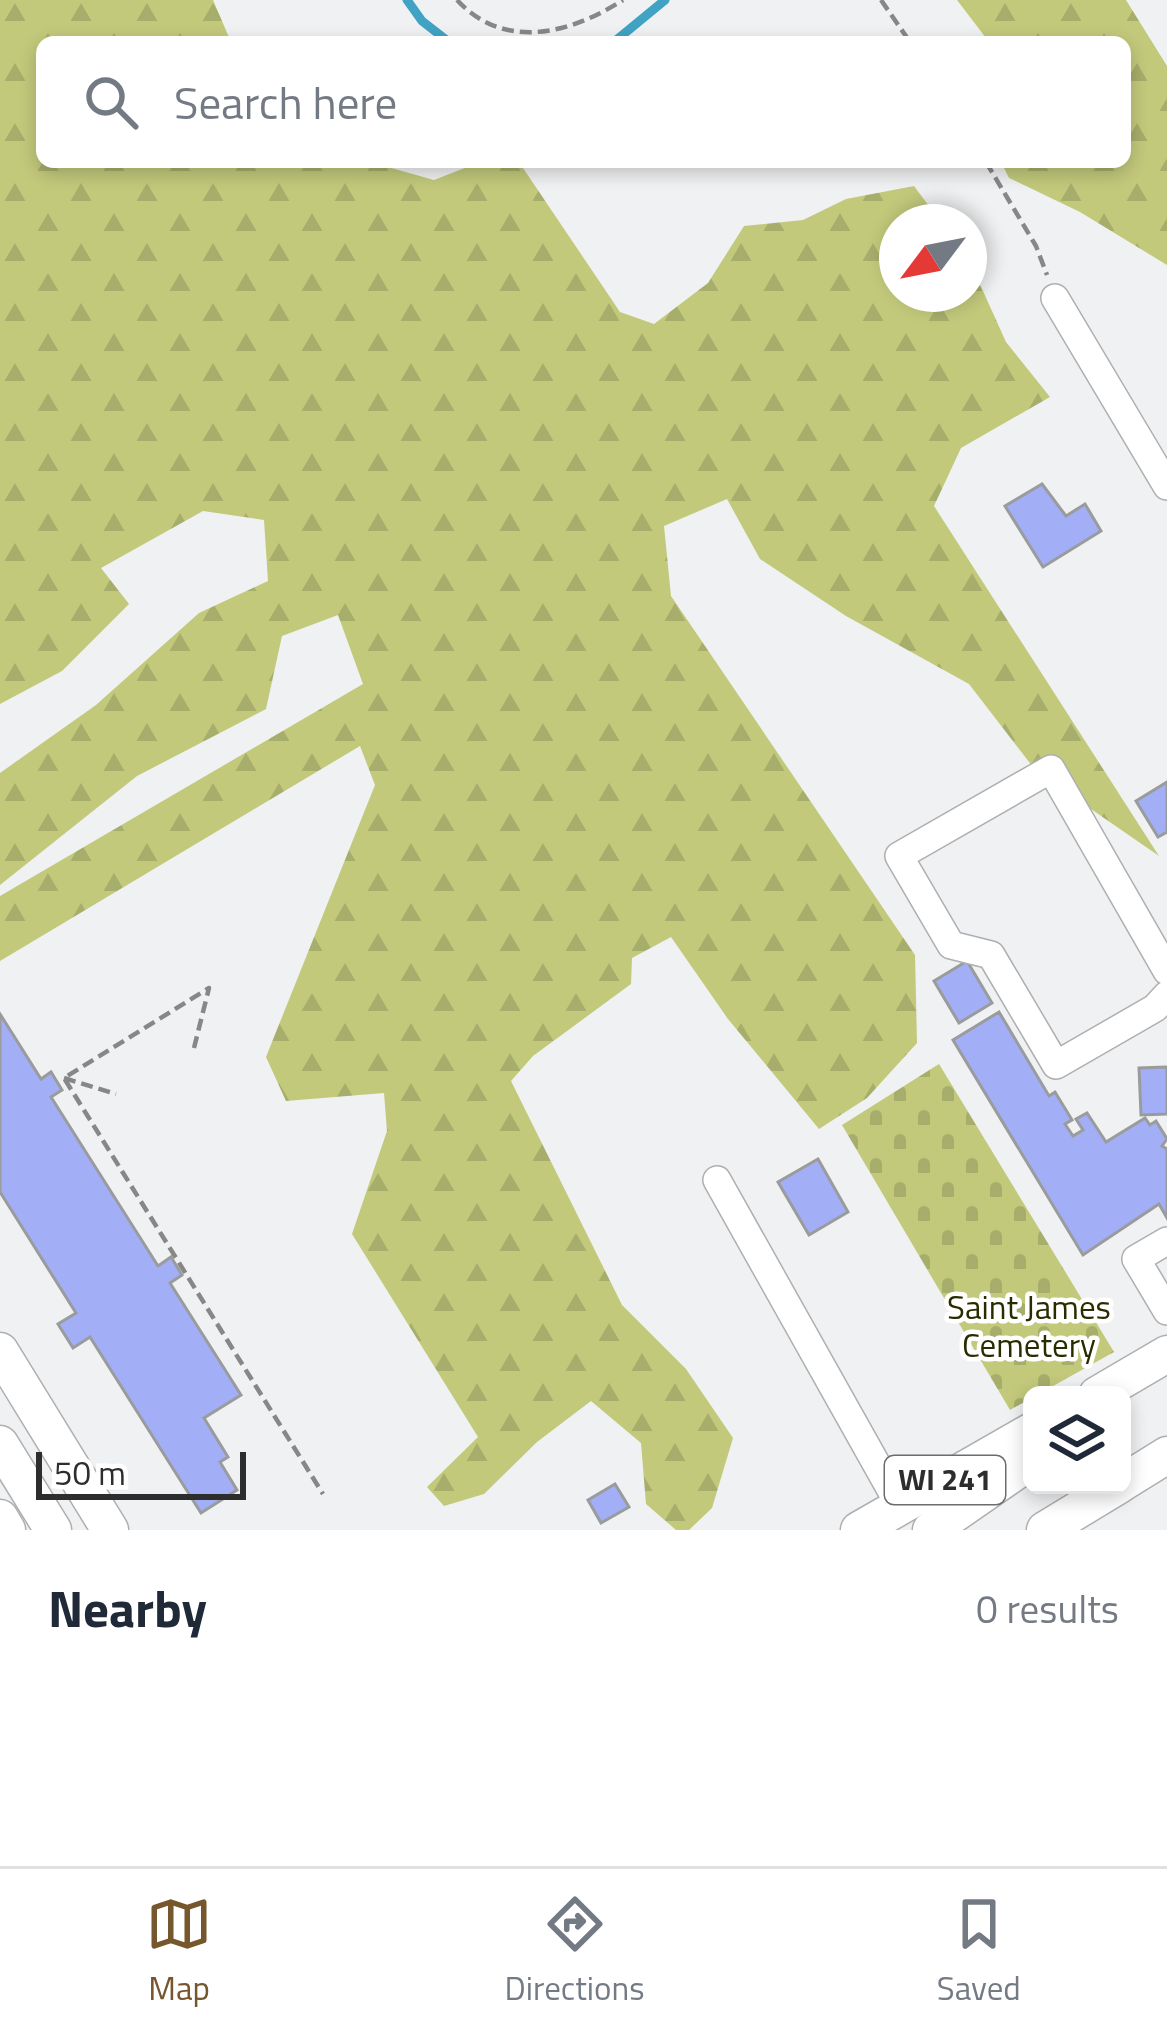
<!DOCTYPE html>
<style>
:root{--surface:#fff;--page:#f6f6f7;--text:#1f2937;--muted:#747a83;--line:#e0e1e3;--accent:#76562c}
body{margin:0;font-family:"Titillium Web",sans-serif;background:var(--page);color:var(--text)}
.controls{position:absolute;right:36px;bottom:36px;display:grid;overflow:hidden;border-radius:18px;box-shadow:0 6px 18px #0003}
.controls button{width:108px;height:108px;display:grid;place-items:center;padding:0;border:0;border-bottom:3px solid var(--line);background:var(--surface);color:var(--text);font:60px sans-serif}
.compass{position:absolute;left:879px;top:204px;width:108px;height:108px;border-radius:50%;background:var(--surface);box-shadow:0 6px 18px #0003;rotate:238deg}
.scale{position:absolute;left:36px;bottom:30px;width:210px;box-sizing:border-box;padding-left:12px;border:6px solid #2d2d2e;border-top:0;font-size:33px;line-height:42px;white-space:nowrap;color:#2d2d2e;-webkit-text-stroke:9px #fff;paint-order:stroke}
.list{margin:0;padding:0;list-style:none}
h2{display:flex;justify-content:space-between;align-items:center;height:156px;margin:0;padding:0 48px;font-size:51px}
h2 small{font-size:39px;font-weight:400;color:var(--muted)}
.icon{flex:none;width:66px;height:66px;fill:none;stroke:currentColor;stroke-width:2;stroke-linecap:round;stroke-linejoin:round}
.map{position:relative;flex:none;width:1167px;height:1530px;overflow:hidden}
.search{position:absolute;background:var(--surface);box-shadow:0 6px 18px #0003;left:36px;right:36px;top:36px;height:132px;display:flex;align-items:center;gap:30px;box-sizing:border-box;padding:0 42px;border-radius:18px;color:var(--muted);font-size:45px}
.sheet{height:336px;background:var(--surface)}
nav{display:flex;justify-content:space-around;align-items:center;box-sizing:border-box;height:168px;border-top:3px solid var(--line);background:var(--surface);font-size:33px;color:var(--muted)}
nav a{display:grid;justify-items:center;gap:6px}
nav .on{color:var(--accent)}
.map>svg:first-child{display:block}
.forest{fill:url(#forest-firs)}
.cemetery{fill:url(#cemetery-stones)}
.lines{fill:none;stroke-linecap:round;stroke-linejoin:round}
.stream{stroke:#41a3c4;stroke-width:9}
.building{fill:#a2aff6;stroke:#9a9b9d;stroke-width:3}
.minor-casing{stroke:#aeafb0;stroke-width:30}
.major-casing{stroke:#aeafb0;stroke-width:39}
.path{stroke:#878788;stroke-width:4.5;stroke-dasharray:12 6;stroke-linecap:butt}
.minor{stroke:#fff;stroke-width:27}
.major{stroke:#fff;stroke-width:36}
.labels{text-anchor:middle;stroke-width:9;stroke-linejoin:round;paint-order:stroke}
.shield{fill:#fff;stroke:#6c6c6d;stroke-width:3}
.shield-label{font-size:30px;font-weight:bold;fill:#2d2d2e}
.park-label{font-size:33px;fill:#2a2c00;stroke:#fff}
</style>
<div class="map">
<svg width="1167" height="1530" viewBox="0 0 1167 1530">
<defs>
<pattern id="forest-firs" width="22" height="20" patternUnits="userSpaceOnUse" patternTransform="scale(3)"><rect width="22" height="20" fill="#c2c97b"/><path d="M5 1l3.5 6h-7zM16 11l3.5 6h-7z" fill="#a7ad6b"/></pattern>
<pattern id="cemetery-stones" width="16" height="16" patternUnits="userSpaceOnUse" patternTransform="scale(3)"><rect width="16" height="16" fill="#c2c97b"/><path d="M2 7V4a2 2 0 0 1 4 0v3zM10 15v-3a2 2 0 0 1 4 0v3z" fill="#a7ad6b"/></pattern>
</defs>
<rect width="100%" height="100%" fill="#f0f1f2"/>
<g class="forest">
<polygon points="0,0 213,0 231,42 42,42 42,162 370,162 434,180 480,162 523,168 620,312 654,324 708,283 744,226 803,220 846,199 914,186 941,222 897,222 897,294 969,294 969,260 1006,342 1050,397 961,448 934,506 1159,856 1036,771 969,684 846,616 760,559 727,499 664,526 671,596 915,955 917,1043 867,1098 819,1129 728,1019 671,937 632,958 631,984 533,1056 511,1081 622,1305 686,1369 733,1438 712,1508 689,1530 676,1530 646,1504 641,1443 591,1401 537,1442 484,1494 444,1506 427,1487 478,1437 352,1234 387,1131 384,1093 286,1101 266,1057 375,785 360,746 0,961 0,896 363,684 338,615 282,636 266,709 137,776 0,885 0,773 96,705 199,613 268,581 264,520 203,511 101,568 129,604 62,671 0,704"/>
<polygon points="957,0 1126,0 1167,66 1167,265 1080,212 1009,178 1001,162 1125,162 1125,42 989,42"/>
</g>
<polygon class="cemetery" points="939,1064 1114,1352 1010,1410 842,1125"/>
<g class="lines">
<g class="stream">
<polyline points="407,0 422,21 449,42"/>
<polyline points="614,42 665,0"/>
</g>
</g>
<g class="building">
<polygon points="1042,484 1066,516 1085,504 1101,531 1043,567 1005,506"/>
<polygon points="1167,782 1167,832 1158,837 1136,801"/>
<polygon points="967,961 992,1003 959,1023 934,981"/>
<polygon points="999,1012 1049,1096 1055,1092 1072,1120 1065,1124 1073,1136 1083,1130 1076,1119 1087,1113 1106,1142 1145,1118 1150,1125 1156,1121 1167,1139 1162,1146 1167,1149 1167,1218 1159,1204 1083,1255 953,1040"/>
<polygon points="0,1014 41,1079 51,1072 62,1090 51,1097 158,1266 171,1257 182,1275 170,1283 241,1395 204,1418 228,1457 220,1462 237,1490 201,1513 90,1337 73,1348 58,1324 76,1313 0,1192"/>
<polygon points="1167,1067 1167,1114 1141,1115 1139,1068"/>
<polygon points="818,1159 848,1212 809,1235 778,1182"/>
<polygon points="615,1484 629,1507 601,1523 588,1500"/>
</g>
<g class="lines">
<defs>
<g id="minor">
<polyline points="1055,298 1167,486"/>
<polyline points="1167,971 1051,769 899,856 951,945 991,955 1056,1065 1155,1008 1167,995"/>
<polyline points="717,1180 900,1506"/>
<polyline points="1167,1241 1136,1259 1167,1311"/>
</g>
<g id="major">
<polyline points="0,1351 110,1530"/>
<polyline points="1097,1395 1167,1354"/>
<polyline points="0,1444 53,1530"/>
<polyline points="1122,1483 1167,1455"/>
<polyline points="0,1518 7,1530"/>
<polyline points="859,1530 1032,1431"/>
<polyline points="931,1530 1032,1460"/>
<polyline points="1045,1530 1119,1485"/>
</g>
</defs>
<use href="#minor" class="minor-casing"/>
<use href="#major" class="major-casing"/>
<g class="path">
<path d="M457 0C504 51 570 34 623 0"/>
<polyline points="881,0 910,42"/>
<polyline points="986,162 1036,246 1047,275"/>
<polyline points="194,1048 209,988 64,1078 323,1494"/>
<polyline points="64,1078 116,1094"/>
</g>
<use href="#minor" class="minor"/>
<use href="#major" class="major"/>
</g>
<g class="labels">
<rect class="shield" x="885" y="1456" width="120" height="48" rx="9"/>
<g class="shield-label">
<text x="945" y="1490">WI 241</text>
</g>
<g class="park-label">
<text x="1029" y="1319">Saint James<tspan x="1029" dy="38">Cemetery</tspan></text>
</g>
</g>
</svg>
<div class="controls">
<button><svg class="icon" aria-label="layers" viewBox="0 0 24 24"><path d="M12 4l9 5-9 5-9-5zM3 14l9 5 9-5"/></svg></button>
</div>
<svg class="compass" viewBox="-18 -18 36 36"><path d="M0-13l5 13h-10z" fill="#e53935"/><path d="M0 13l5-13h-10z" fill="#747a83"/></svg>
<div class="scale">50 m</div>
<div class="search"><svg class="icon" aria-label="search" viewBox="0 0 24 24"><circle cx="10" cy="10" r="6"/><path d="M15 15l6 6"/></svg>Search here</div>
</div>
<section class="sheet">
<h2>Nearby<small>0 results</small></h2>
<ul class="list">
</ul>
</section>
<nav>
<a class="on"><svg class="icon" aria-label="map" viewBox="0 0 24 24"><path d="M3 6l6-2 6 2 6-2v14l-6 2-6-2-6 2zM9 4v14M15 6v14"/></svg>Map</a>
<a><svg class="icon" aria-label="directions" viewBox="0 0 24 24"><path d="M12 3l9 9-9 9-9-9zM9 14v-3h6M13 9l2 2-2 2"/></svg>Directions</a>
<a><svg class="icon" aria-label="saved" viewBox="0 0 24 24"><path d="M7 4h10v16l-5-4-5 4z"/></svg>Saved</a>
</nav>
